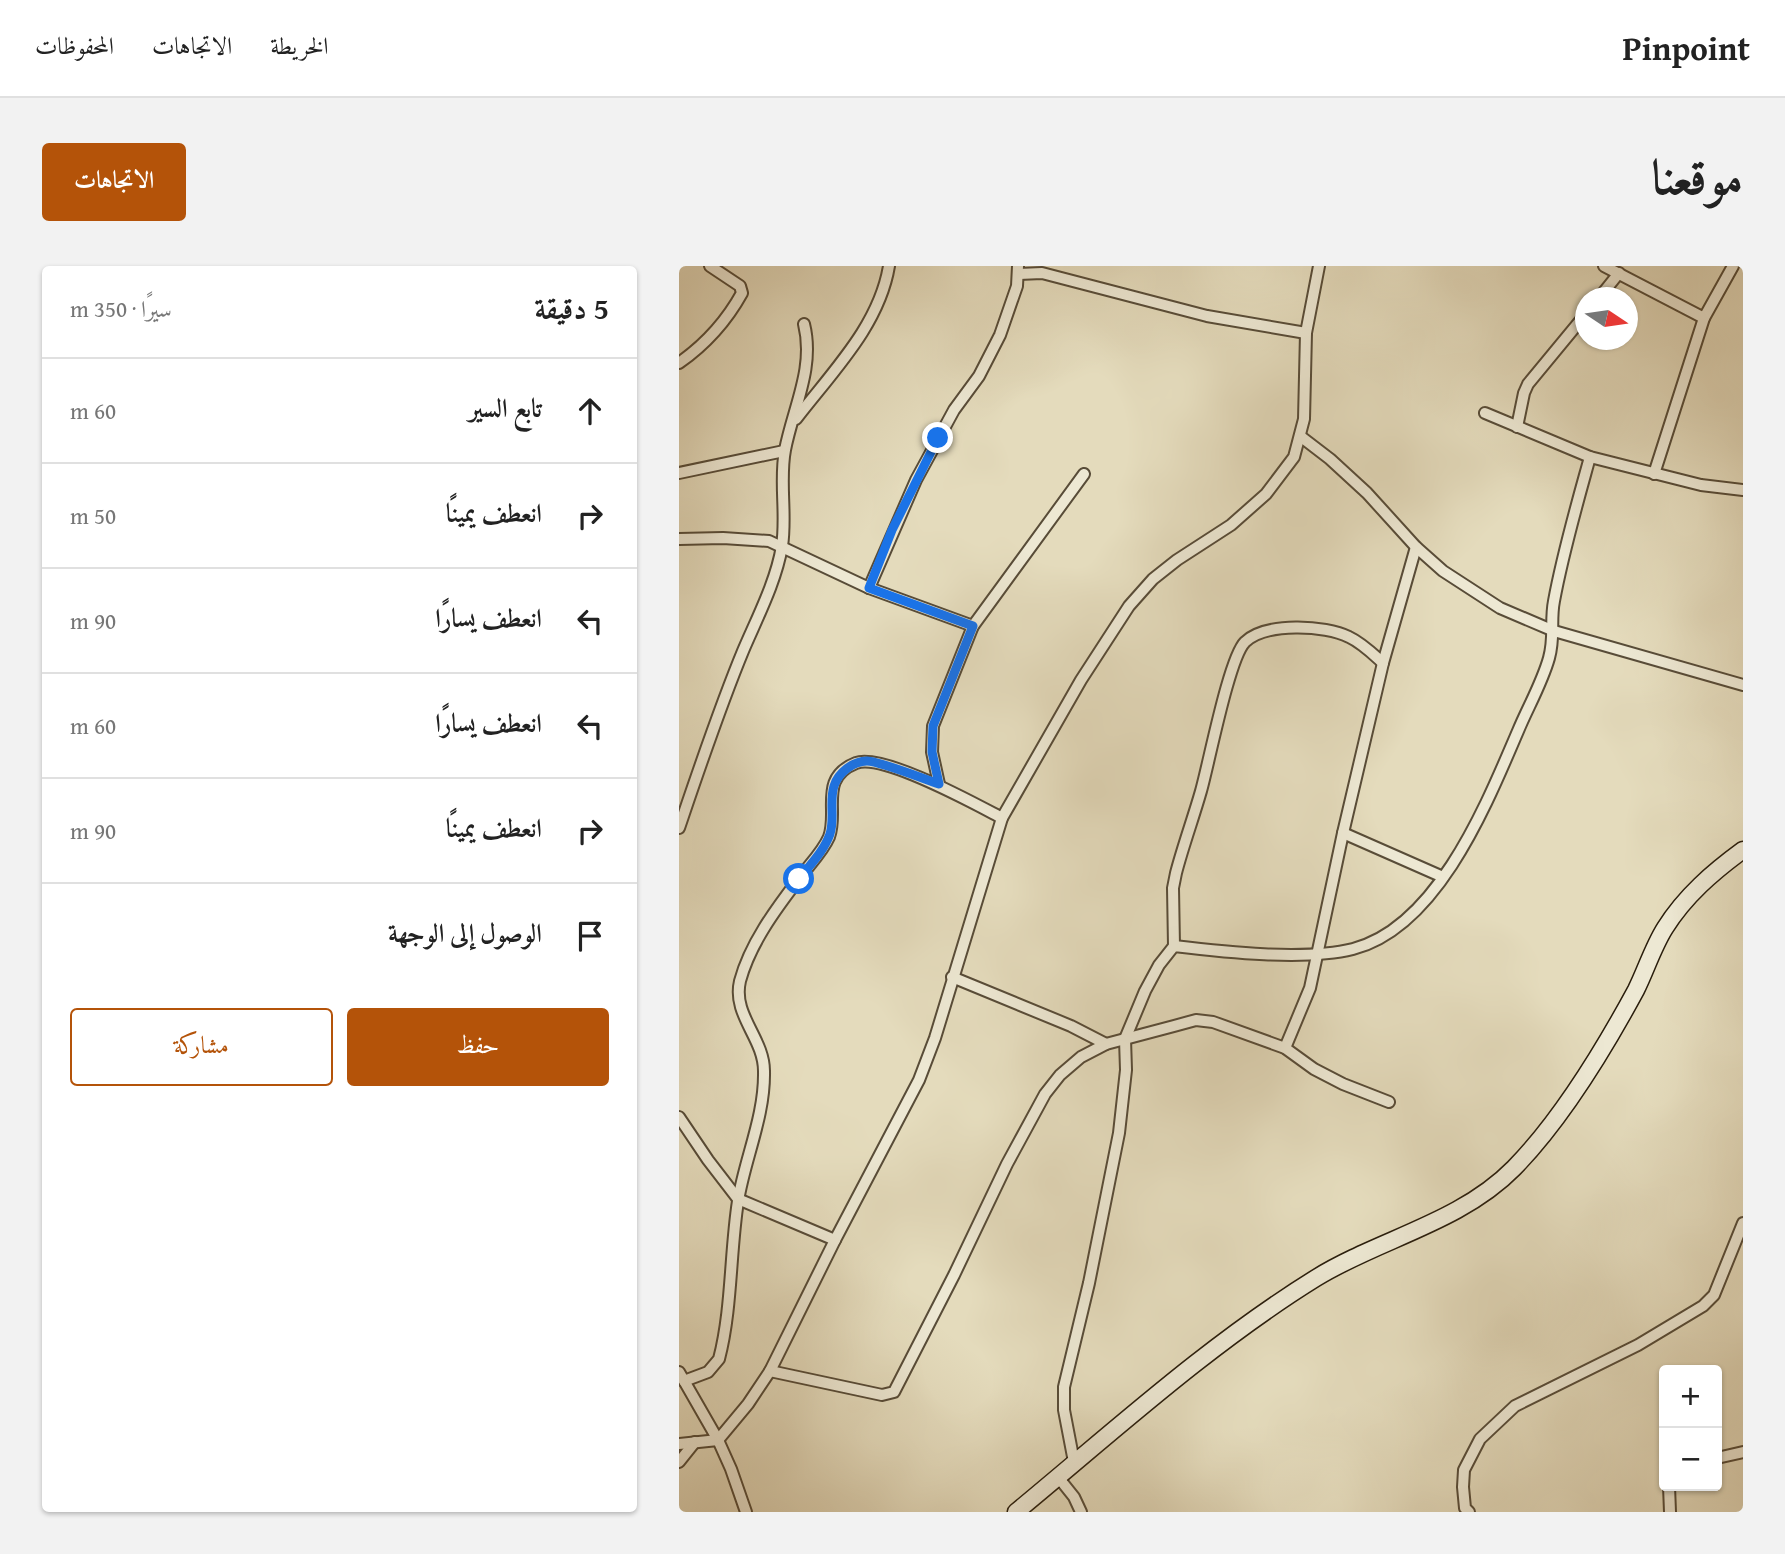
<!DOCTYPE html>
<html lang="ar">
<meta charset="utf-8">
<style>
:root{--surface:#fff;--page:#f2f2f2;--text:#222;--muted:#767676;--line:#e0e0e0;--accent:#b45309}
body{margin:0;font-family:"Gentium Book Plus",Amiri,serif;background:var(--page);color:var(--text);direction:rtl}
.controls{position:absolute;right:21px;bottom:21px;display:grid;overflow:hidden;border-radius:7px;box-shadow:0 2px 5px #0004}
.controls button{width:63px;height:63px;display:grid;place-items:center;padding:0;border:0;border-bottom:2px solid var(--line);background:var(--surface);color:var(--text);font:35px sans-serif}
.compass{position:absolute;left:896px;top:21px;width:63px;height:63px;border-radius:50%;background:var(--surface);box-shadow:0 2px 5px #0004;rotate:103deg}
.stop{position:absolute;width:21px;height:21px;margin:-16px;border:5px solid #1a73e8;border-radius:50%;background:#fff}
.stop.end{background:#1a73e8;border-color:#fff;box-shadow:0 2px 7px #0008}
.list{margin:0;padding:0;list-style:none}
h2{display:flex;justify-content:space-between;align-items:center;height:91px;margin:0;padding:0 28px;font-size:30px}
h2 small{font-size:23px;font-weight:400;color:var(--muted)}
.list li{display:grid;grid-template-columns:46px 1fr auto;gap:21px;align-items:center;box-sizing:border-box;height:105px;padding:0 28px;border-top:2px solid var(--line)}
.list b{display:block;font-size:26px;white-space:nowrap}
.list em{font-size:23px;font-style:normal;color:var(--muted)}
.actions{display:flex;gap:14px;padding:21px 28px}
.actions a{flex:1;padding:16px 0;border:2px solid var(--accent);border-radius:7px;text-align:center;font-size:24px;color:var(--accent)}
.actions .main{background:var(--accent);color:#fff}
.icon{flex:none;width:38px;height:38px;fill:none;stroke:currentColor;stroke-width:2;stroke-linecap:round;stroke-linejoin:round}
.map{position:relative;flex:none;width:1064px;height:1246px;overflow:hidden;direction:ltr;border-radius:7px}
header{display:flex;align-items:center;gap:42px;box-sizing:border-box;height:98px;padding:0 35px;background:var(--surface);border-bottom:2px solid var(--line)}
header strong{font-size:33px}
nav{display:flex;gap:38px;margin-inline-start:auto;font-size:24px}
.intro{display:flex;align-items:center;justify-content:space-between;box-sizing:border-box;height:168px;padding:0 42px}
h1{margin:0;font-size:49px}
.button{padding:18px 32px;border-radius:7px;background:var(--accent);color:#fff;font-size:24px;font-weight:700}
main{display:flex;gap:42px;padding:0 42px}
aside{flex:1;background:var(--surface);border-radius:7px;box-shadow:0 2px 5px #0004}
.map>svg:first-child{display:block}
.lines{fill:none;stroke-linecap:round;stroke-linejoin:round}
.street-casing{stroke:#584c38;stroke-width:14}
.secondary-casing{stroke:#291d0c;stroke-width:19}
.street{stroke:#ede8d3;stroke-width:10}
.secondary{stroke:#ede8d3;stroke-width:16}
.route{stroke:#1a73e8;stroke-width:9}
</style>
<header>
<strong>Pinpoint</strong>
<nav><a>الخريطة</a><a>الاتجاهات</a><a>المحفوظات</a></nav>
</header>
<div class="intro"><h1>موقعنا</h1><a class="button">الاتجاهات</a></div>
<main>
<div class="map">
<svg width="1064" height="1246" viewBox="0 0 1064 1246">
<rect width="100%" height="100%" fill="#e4dbbc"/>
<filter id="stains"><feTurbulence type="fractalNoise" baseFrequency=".00286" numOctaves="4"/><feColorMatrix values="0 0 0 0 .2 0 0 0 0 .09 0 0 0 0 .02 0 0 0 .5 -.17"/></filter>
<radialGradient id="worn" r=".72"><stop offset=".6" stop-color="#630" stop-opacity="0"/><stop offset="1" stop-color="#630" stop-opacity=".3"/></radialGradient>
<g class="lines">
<defs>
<g id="street">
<polyline points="925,0 1025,52"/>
<polyline points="340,8 363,7 528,50 627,67"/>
<polyline points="920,32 940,7"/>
<path d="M0 97C27 78 47 56 63 27L61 20 31 0"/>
<polyline points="806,147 911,191 1022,219 1064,224"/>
<path d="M117 153C153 106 200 60 210 0"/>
<polyline points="838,161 845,127 849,118 906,49"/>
<polyline points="621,170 651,193 688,227 737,281 764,305 821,342 875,365 1064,419"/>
<polyline points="0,207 105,185"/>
<polyline points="975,208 1025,52 1054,0"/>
<polyline points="0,273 44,272 90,275 190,322 294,360"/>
<polyline points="190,322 237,214 275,144 300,110 321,69 338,20 339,0"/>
<polyline points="260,518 253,486 254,460 294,360 405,208"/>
<path d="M0 562C20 503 40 443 64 385 78 352 97 316 103 280 108 249 100 215 106 184 114 142 136 102 125 58"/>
<polyline points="664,567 764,611"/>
<path d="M495 680 494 622 497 607C504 580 514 553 522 525 530 497 550 392 566 376 587 356 646 359 670 371 683 377 694 388 704 397"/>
<polyline points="273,711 392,760 427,778"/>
<polyline points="606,782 631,722 664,567 704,397 737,281"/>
<polyline points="0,851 29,894 59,933 156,974"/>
<polyline points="91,1105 203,1129 215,1126 275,1009 328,898 366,828 381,809 402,791 427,778 495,760 517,754 534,756 606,782 635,803 664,818 710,836"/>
<polyline points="0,1106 39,1174 52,1203 67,1246"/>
<path d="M5 1115 29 1106 40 1093C53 1044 51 986 59 935 66 892 86 850 85 805 85 772 53 749 61 715 71 678 96 644 119 614 129 600 143 587 150 571 160 545 139 512 177 497 204 487 296 538 323 552"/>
<polyline points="0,1178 39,1174 69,1138 91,1105 156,974 240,814 256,772 323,552 402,414 450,340 474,313 498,294 552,259 587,228 615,191 625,153 627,67 640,0"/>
<polyline points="1038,1192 1064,1186"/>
<polyline points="0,1196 16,1176"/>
<path d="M395 1196 385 1144V1121L410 1017 440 867 447 804 446 773 466 725 480 699 495 680C545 686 626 695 674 683 759 661 808 537 839 465 849 441 863 417 870 392 876 371 871 355 875 335 884 286 898 238 911 191"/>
<polyline points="379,1211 395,1231 402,1246"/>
<polyline points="990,1220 991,1246"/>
<polyline points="790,1246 786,1242 784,1221 785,1204 801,1173 836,1140 959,1079 1024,1040 1035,1029 1064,957"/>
</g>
<path id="secondary" d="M337 1246C434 1166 529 1079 637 1012 700 973 781 957 835 902 883 853 924 785 957 724 967 704 974 681 986 662 1006 630 1034 606 1064 584"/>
</defs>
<use href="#street" class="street-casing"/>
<use href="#secondary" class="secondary-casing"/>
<use href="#street" class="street"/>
<use href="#secondary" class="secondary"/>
</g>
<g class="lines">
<path class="route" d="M120 613C131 599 145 585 151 568 156 552 150 536 155 520 159 507 174 495 188 495 200 495 245 513 260 518L253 486 254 460 294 360 190 322 213 264 259 172"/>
</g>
<rect width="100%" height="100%" filter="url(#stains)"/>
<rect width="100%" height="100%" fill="url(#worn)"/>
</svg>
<div class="controls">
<button>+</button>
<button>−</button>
</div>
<svg class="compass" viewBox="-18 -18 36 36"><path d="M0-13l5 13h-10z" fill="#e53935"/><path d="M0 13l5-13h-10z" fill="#767676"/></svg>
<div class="stop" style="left:120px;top:613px"></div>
<div class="stop end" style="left:259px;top:172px"></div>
</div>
<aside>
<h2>5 دقيقة<small>سيرًا · 350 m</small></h2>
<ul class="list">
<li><svg class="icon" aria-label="ahead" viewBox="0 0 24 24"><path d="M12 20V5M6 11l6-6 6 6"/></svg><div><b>تابع السير</b></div><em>60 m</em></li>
<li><svg class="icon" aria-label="right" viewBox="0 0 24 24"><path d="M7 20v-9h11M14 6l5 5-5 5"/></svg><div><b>انعطف يمينًا</b></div><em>50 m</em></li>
<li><svg class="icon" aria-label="left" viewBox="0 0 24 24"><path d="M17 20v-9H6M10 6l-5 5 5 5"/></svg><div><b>انعطف يسارًا</b></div><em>90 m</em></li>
<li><svg class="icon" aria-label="left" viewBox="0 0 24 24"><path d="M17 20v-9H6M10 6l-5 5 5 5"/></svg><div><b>انعطف يسارًا</b></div><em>60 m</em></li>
<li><svg class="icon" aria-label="right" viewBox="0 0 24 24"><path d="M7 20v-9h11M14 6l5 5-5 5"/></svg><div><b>انعطف يمينًا</b></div><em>90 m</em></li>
<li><svg class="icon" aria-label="arrive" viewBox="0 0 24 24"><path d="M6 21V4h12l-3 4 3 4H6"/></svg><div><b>الوصول إلى الوجهة</b></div></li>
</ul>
<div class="actions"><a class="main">حفظ</a><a>مشاركة</a></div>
</aside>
</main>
